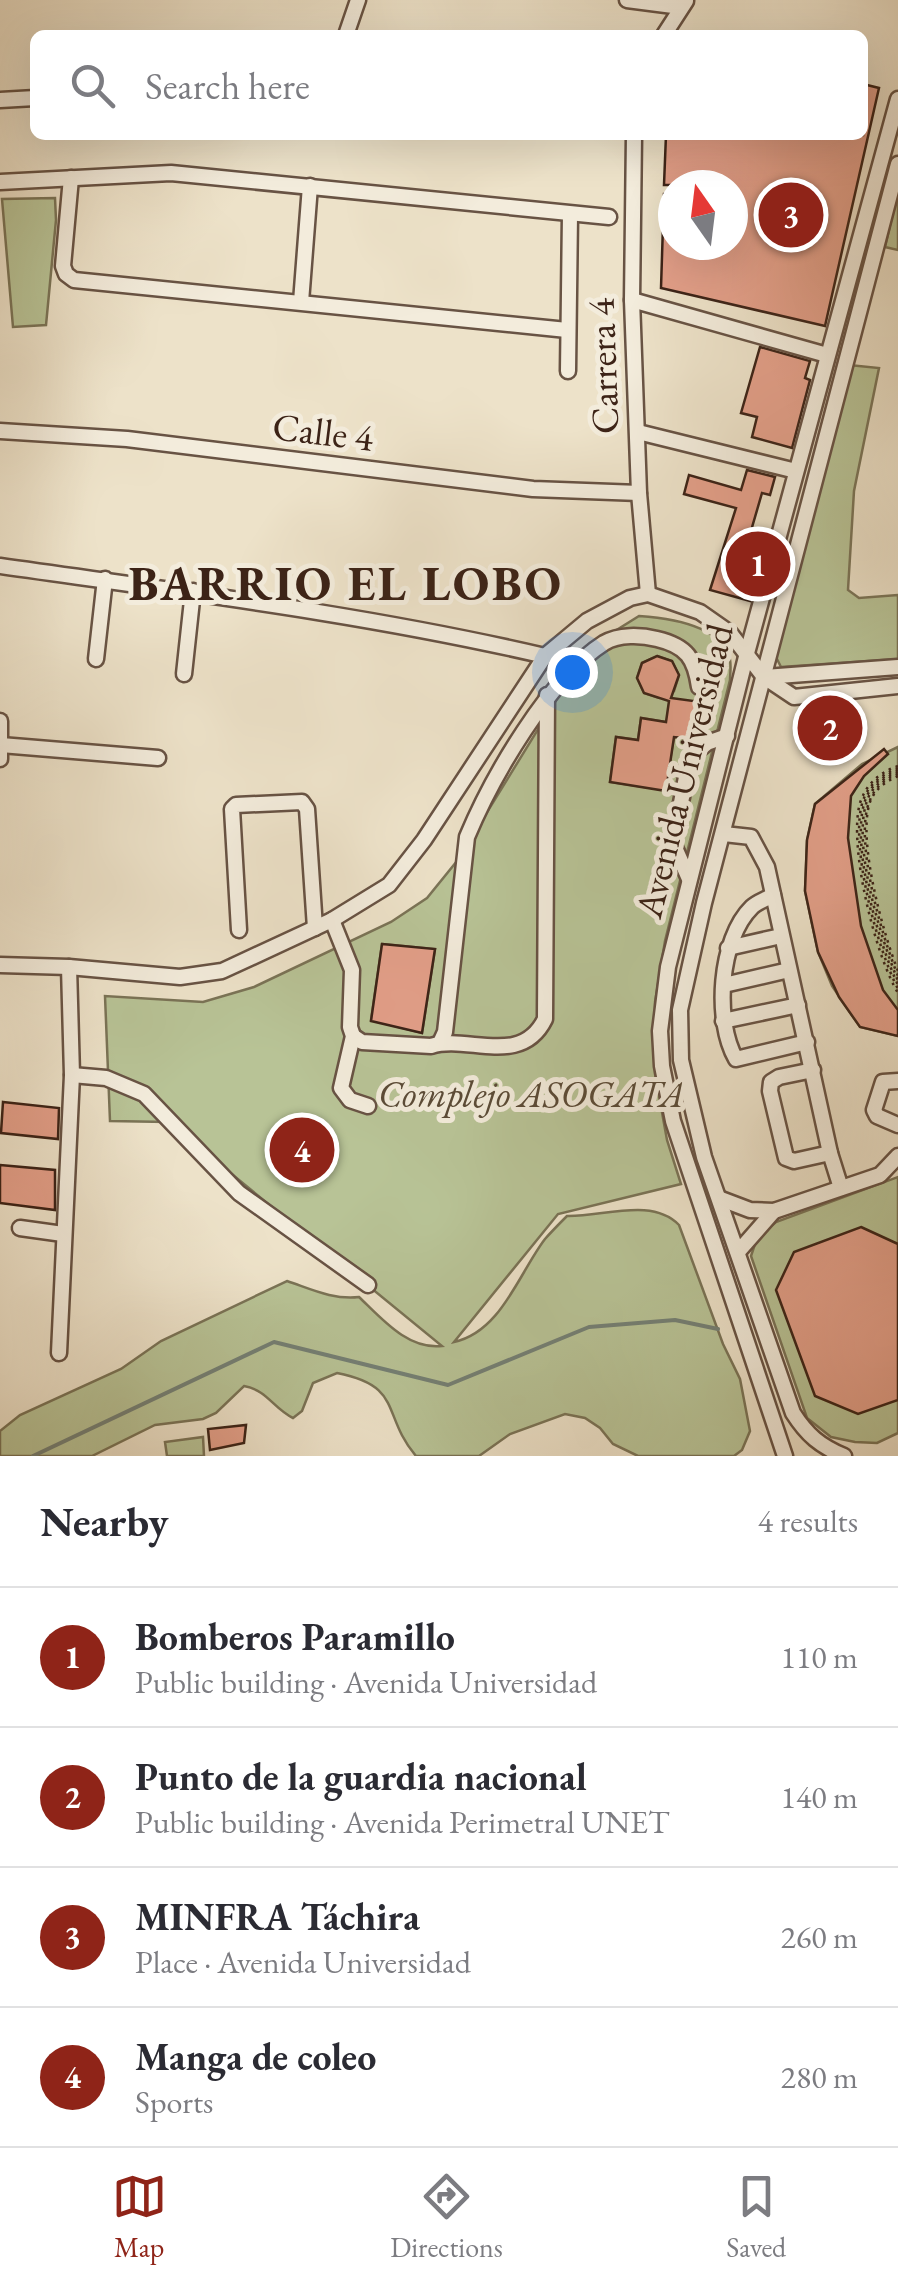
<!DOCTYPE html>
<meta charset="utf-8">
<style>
:root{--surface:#fff;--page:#f2f2f3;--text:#2b2b33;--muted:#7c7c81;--line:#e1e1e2;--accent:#8f2418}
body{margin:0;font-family:"EB Garamond",serif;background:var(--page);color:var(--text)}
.compass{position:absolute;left:658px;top:170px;width:90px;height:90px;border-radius:50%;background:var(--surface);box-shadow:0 10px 40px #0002;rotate:346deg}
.you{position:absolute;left:572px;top:672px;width:35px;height:35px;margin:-25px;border:8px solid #fff;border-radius:50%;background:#1a73e8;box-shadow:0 0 0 15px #1a73e833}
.badge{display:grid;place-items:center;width:65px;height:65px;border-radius:50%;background:var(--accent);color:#fff;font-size:32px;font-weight:700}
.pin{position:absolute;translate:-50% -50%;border:5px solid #fff;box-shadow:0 2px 10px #0006}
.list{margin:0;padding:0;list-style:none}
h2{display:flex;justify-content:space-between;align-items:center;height:130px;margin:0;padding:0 40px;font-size:42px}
h2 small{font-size:32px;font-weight:400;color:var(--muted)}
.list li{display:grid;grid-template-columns:65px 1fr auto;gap:30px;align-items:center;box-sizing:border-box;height:140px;padding:0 40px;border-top:2px solid var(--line)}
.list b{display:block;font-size:38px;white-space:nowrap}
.list p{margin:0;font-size:32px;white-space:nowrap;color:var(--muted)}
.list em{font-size:32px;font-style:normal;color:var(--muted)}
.icon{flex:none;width:55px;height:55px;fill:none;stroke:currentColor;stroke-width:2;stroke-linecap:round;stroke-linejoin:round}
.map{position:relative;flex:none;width:898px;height:1456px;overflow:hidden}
.search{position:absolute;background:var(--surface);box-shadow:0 10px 40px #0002;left:30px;right:30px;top:30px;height:110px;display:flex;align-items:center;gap:25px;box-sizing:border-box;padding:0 35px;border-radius:15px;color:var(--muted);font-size:38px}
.sheet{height:690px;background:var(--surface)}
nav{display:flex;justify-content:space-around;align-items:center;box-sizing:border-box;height:140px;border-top:2px solid var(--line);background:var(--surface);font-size:28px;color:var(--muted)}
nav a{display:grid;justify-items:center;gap:5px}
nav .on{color:var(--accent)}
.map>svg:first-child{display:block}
.green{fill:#b8c396;stroke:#7a7356;stroke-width:2.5;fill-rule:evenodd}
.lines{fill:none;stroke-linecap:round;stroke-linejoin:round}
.stream{stroke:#748075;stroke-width:4}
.building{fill:#e39f89;stroke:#3c2317;stroke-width:2.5}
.minor-casing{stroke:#685344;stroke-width:19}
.path{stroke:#3c2317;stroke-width:2.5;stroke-dasharray:2.5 5;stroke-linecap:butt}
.minor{stroke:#f3ecdc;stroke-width:14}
.labels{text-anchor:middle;stroke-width:10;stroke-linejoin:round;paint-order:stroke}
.street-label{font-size:38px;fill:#3c2317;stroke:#f3ecdc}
.park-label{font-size:38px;font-style:italic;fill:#5b4b37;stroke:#f3ecdc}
.district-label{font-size:48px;font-weight:bold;letter-spacing:2.5px;fill:#3c2317;stroke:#f3ecdc}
</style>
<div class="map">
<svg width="898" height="1456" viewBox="0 0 898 1456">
<rect width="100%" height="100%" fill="#ede2c9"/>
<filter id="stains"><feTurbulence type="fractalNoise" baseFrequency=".002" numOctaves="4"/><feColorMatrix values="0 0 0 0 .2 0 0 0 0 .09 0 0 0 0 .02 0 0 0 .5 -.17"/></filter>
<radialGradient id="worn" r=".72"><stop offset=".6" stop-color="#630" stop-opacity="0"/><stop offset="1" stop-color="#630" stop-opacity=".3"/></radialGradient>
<g class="green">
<polygon points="898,191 898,250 885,247"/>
<polygon points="55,198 56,220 46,325 13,327 2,199"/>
<polygon points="849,365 879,368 854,491 848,590 859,598 898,595 898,659 781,667 776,657"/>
<path d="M639 616C668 618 718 625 729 656 732 663 730 673 730 680L665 941 655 1002V1074L667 1140 681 1184 558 1214 454 1342C501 1332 519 1273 545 1239 552 1231 560 1223 567 1216 603 1217 652 1197 679 1225L723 1344 740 1379 750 1431 742 1450 734 1456H638L613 1444 600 1428 585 1418 565 1414 510 1434 479 1456H416C381 1415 404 1386 337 1373L313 1383 302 1411 293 1418C274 1409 267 1390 244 1386L216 1413 203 1419 155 1425 92 1456H0V1431L20 1415 121 1369 161 1341 287 1281C311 1289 333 1300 359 1297 382 1319 408 1350 442 1346L168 1122 110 1121 105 996 203 1002 254 987 391 922 427 898 457 861 572 674 607 636ZM657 656 672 661 679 675 674 691 659 698 644 693 637 678 642 663ZM701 703 695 740 674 737 665 790 610 782 616 737 638 740 641 718 666 722ZM382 944 435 949 422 1033 371 1020Z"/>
<polygon points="898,747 898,1036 860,1027 832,986 818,952 805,891 807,841 815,804 862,764"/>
<polygon points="898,1177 898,1433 877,1443 855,1442 831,1437 807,1418 751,1256 757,1238 776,1222"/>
<polygon points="203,1437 204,1456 167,1456 165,1442"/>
</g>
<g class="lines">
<polyline class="stream" points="33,1456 274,1342 448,1385 589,1327 675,1320 718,1329"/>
</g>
<g class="building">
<polygon points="863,84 879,88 825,326 661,288 664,194 673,194 673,245 733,245 733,185 664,185 666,135 863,135"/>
<polygon points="760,347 810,361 805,378 810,380 792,448 752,437 757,417 741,413"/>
<polygon points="747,470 775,477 770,495 762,493 746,548 763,553 750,601 710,590 736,508 684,494 689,475 741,490"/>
<polygon points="657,656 672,661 679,675 671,698 701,702 696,739 674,737 666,791 610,782 616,737 638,740 641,718 666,722 669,701 644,693 637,678 642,663"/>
<polygon points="884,749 888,754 864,776 851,796 848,838 861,926 883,990 898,1010 898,1036 860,1027 839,997 818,952 805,891 807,840 815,804"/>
<polygon points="382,944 435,949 422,1033 371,1021"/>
<polygon points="3,1102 59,1108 58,1139 1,1133"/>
<polygon points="0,1165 55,1170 55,1210 0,1203"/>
<polygon points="861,1227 898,1244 898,1400 858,1414 815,1396 776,1290 794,1252"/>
<polygon points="246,1425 244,1443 210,1450 208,1429"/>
</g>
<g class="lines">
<defs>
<g id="minor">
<polyline points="627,0 681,7"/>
<polyline points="346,35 358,0"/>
<polyline points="664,35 686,1"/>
<polyline points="0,100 35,98"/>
<polyline points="634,135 632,300 639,493 648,594"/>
<polyline points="71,178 63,266 66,274 74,280 567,330"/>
<polyline points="0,182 171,173 609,217"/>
<polyline points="632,300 827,355"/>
<polyline points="301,302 310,186"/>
<polyline points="568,371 570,215"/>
<polyline points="0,431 127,439 533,489 639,493"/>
<polyline points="638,432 796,471"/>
<path d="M0 566C182 592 365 614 545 656"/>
<polyline points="96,659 105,579"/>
<polyline points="184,674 193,591"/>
<polyline points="765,677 898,667"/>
<polyline points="0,721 0,759"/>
<polyline points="1,745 158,758"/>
<polyline points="724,834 751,837 767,867 830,1153 841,1188"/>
<polyline points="689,879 673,843 690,757 707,743 727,736"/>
<path d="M773 895C767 899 757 902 752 907 719 939 714 1021 736 1059L807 1042"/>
<polyline points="332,920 352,970 350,1027 353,1036 341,1088 350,1100 368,1106"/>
<polyline points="239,930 232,809 236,805 302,802 307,809 315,928"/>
<polyline points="728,948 781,936"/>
<polyline points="0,965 69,967 180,977 222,971 332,920 389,885 424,840 545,656 587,621 630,598 648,594 700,612 730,633 764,677 794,697 898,686"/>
<polyline points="724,985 789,970"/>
<polyline points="723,1021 798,1005"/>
<path d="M353 1036 362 1042 431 1046C467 1034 521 1068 545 1019L547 695"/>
<path d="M440 1043 445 1032 467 837C492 777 549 678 604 643 619 634 641 635 657 639 687 646 695 659 699 687"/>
<polyline points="813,1070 779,1077 771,1082 770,1091 786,1158 794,1161 830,1153"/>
<polyline points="72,1075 106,1078 144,1094 239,1193 368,1285"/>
<polyline points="898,1081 883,1082 874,1110 877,1116 898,1125"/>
<polyline points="721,1199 750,1210 774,1211 880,1175 898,1156"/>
<polyline points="20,1228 63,1234"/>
<polyline points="738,1252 774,1211"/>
<polyline points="59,1353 72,1075 69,967"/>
<polyline points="785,1456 673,1121 662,1066 660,1031 668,967 747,653 898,99"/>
<path d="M844 1456C820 1446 807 1435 793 1413L704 1157 681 1060 680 1010 704 903 898 164"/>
</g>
</defs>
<use href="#minor" class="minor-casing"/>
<g class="path">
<path d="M898 766C880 772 866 784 860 803 848 845 875 955 898 993"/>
<path d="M898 768C883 774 870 783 864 798 847 839 878 951 898 989"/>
<path d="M898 770C883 776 870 785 865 801 850 844 879 944 898 985"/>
<path d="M898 772C883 778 870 788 866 804 853 849 881 938 898 981"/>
<path d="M898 774C885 779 875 787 870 800 853 838 882 937 898 976"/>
<path d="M898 776C885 782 875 789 870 802 857 840 883 933 898 971"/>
</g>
<use href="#minor" class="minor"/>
</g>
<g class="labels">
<g class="street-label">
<text transform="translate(603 366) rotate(-92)" y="13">Carrera 4</text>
<text transform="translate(323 432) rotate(7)" y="13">Calle 4</text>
<text transform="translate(684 771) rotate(-76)" y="13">Avenida Universidad</text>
</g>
<g class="park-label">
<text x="531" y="1107">Complejo ASOGATA</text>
</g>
<g class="district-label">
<text x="346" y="600">BARRIO EL LOBO</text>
</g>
</g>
<rect width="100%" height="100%" filter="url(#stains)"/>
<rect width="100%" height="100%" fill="url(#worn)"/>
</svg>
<svg class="compass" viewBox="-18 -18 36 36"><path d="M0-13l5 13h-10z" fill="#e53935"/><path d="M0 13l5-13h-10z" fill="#7c7c81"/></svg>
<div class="you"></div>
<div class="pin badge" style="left:758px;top:564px">1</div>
<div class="pin badge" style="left:830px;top:728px">2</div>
<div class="pin badge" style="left:791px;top:215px">3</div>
<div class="pin badge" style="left:302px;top:1150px">4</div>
<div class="search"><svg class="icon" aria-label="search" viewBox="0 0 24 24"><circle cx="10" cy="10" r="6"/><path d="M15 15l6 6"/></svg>Search here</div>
</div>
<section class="sheet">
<h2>Nearby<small>4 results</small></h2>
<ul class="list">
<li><span class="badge">1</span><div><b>Bomberos Paramillo</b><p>Public building · Avenida Universidad</p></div><em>110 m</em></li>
<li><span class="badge">2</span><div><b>Punto de la guardia nacional</b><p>Public building · Avenida Perimetral UNET</p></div><em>140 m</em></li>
<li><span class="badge">3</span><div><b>MINFRA Táchira</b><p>Place · Avenida Universidad</p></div><em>260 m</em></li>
<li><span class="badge">4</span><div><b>Manga de coleo</b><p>Sports</p></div><em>280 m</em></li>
</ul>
</section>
<nav>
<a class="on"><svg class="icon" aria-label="map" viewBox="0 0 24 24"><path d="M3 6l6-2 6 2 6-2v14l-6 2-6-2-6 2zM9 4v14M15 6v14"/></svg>Map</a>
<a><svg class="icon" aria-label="directions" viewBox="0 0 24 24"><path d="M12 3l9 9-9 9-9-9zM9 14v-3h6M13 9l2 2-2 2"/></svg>Directions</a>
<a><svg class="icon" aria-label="saved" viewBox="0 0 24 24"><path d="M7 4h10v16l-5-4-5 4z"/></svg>Saved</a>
</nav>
